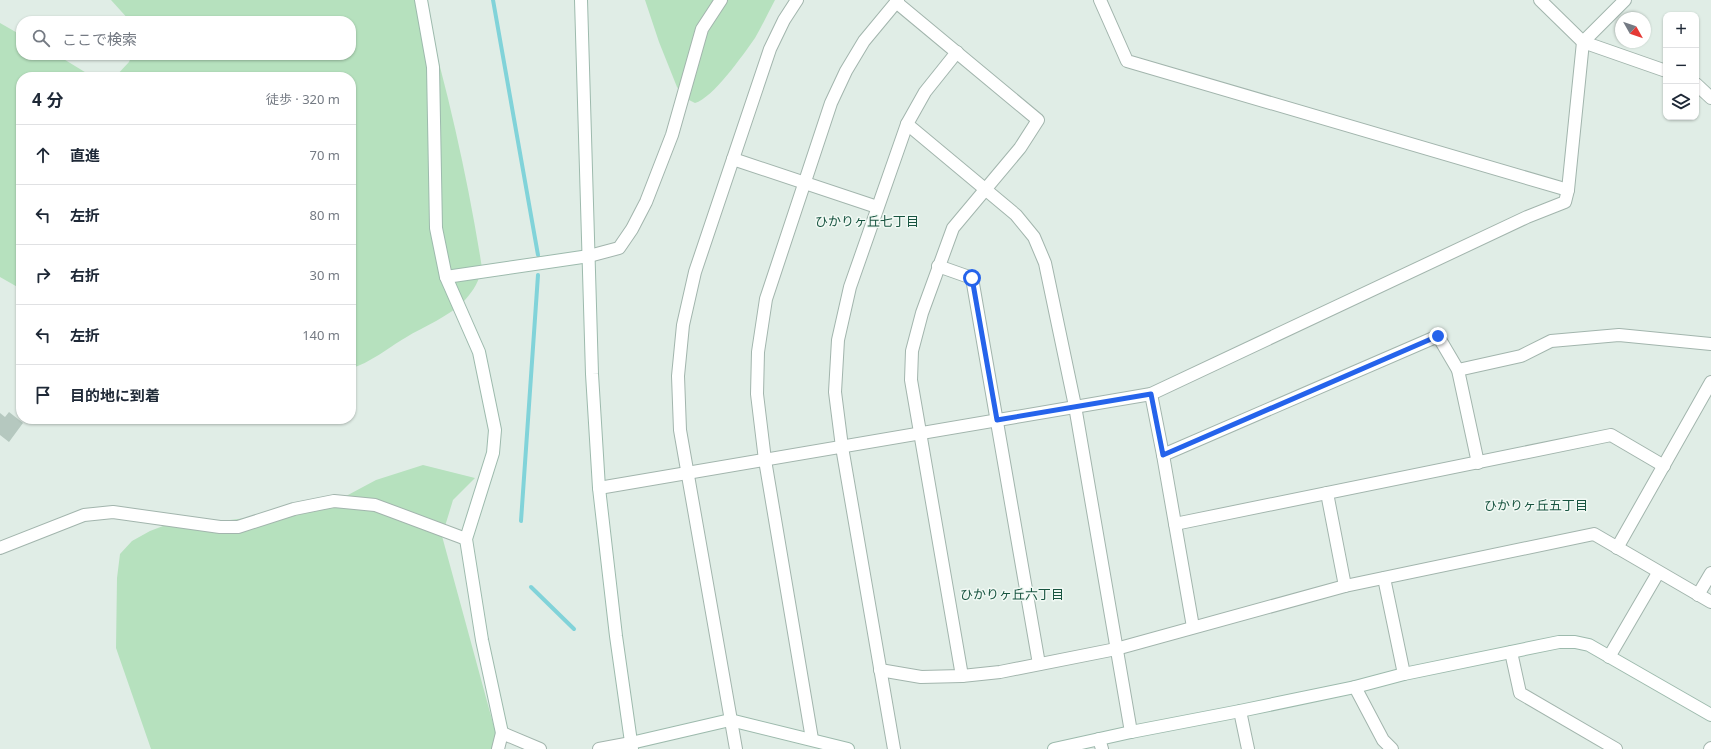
<!DOCTYPE html>
<html lang="ja">
<meta charset="utf-8">
<style>
:root{--surface:#fff;--page:#f6f6f7;--text:#1f2937;--muted:#747a83;--line:#e0e1e3}
body{margin:0;font-family:"Noto Sans","Noto Sans JP",sans-serif;background:var(--page);color:var(--text)}
.controls{position:absolute;right:12px;top:12px;display:grid;overflow:hidden;border-radius:8px;box-shadow:0 1px 3px #0004}
.controls button{width:36px;height:36px;display:grid;place-items:center;padding:0;border:0;border-bottom:1px solid var(--line);background:var(--surface);color:var(--text);font:20px sans-serif}
.compass{position:absolute;left:1615px;top:12px;width:36px;height:36px;border-radius:50%;background:var(--surface);box-shadow:0 1px 3px #0004;rotate:130deg}
.stop{position:absolute;width:12px;height:12px;margin:-9px;border:3px solid #2563eb;border-radius:50%;background:#fff}
.stop.end{background:#2563eb;border-color:#fff;box-shadow:0 1px 4px #0008}
.list{margin:0;padding:0;list-style:none}
h2{display:flex;justify-content:space-between;align-items:center;height:52px;margin:0;padding:0 16px;font-size:17px}
h2 small{font-size:13px;font-weight:400;color:var(--muted)}
.list li{display:grid;grid-template-columns:26px 1fr auto;gap:12px;align-items:center;box-sizing:border-box;height:60px;padding:0 16px;border-top:1px solid var(--line)}
.list b{display:block;font-size:15px;white-space:nowrap}
.list em{font-size:13px;font-style:normal;color:var(--muted)}
.icon{flex:none;width:22px;height:22px;fill:none;stroke:currentColor;stroke-width:2;stroke-linecap:round;stroke-linejoin:round}
.map{position:relative;flex:none;width:1711px;height:749px;overflow:hidden}
.search{position:absolute;background:var(--surface);box-shadow:0 1px 3px #0004;left:16px;top:16px;width:340px;height:44px;display:flex;align-items:center;gap:10px;box-sizing:border-box;padding:0 14px;border-radius:16px;color:var(--muted);font-size:15px}
.panel{position:absolute;background:var(--surface);box-shadow:0 1px 3px #0004;left:16px;top:72px;width:340px;height:352px;border-radius:16px}
.map>svg:first-child{display:block}
.green{fill:#b6e1be}
.lines{fill:none;stroke-linecap:round;stroke-linejoin:round}
.stream{stroke:#81d3d9;stroke-width:4}
.building{fill:#b5c8bf}
.street-casing{stroke:#a2b5ad;stroke-width:14}
.secondary-casing{stroke:#9dbaad;stroke-width:14}
.street{stroke:#fff;stroke-width:12}
.secondary{stroke:#fff;stroke-width:12}
.route{stroke:#2563eb;stroke-width:5}
.labels{text-anchor:middle;stroke-width:3;stroke-linejoin:round;paint-order:stroke}
.neighbourhood-label{font-size:13px;fill:#185440;stroke:#f1f9f4}
</style>
<div class="map">
<svg width="1711" height="749" viewBox="0 0 1711 749">
<rect width="100%" height="100%" fill="#e0ede6"/>
<g class="green">
<path d="M111 0H421L423 5C448 91 468 179 482 268 479 281 474 290 465 300 449 317 424 326 405 338 389 347 369 364 351 368V77H115L129 62 132 55H351V21H130Z"/>
<path d="M645 0H775C768 13 762 26 755 38 743 55 713 98 695 103L685 98 677 87 659 42Z"/>
<polygon points="0,23 21,35 21,55 57,55 93,77 21,77 21,289 0,277"/>
<polygon points="423,465 475,478 453,500 442,536 500,749 151,749 116,648 117,578 120,554 132,541 150,531 184,518 222,521 301,511 333,503 376,480"/>
</g>
<g class="lines">
<g class="stream">
<polyline points="493,0 538,255"/>
<polyline points="521,521 538,275"/>
<polyline points="531,587 574,629"/>
</g>
</g>
<polygon class="building" points="9,412 23,423 9,442 0,435 0,413 5,417"/>
<g class="lines">
<defs>
<g id="street">
<polyline points="1100,0 1127,61 1568,190"/>
<polyline points="1540,0 1583,42 1666,71"/>
<polyline points="896,2 1038,120 1020,148 953,228 922,313 912,351 911,380 962,676"/>
<polyline points="1696,84 1711,98"/>
<polyline points="907,124 1016,215 1034,237 1045,263 1075,406 1131,732"/>
<polyline points="733,159 877,207"/>
<polyline points="589,256 619,248 632,229 646,202 672,135 702,29 721,0"/>
<polyline points="938,266 972,278 1039,664"/>
<polyline points="1458,370 1521,356 1551,341 1619,335 1711,344"/>
<polyline points="1151,394 1163,455 1193,627"/>
<polyline points="1163,455 1438,336 1458,370 1478,463"/>
<polyline points="599,488 1151,394 1527,217 1565,202 1568,190 1583,42 1625,0"/>
<polyline points="1327,493 1345,586"/>
<polyline points="1175,524 1611,435 1664,466"/>
<polyline points="0,548 84,515 113,512 220,527 238,527 294,509 334,501 375,505 466,539"/>
<polyline points="1617,548 1711,382"/>
<polyline points="1384,578 1404,674"/>
<polyline points="1698,595 1711,573"/>
<polyline points="1511,652 1520,693 1616,749"/>
<polyline points="1609,657 1658,573"/>
<polyline points="880,670 921,677 962,676 1000,672 1116,649 1345,586 1594,534 1711,602"/>
<polyline points="1355,687 1383,740 1392,749"/>
<polyline points="1240,711 1248,749"/>
<polyline points="812,739 765,460 757,394 758,352 766,299 831,103 846,71 864,41 898,0"/>
<polyline points="1099,739 1102,749"/>
<polyline points="498,749 502,733 540,749"/>
<polyline points="599,749 631,743"/>
<polyline points="736,749 680,430 678,376 683,325 695,272 770,49 784,20 797,0"/>
<polyline points="894,749 842,447 835,392 838,340 850,287 907,124 925,92 957,52"/>
<polyline points="1710,749 1711,748"/>
</g>
<g id="secondary">
<polyline points="421,0 433,67 436,228 446,277 479,352 495,430 493,453 466,539 482,640 502,733"/>
<polyline points="581,0 592,374 599,488 616,636 632,749"/>
<polyline points="446,277 589,256"/>
<polyline points="631,743 730,720 848,749"/>
<polyline points="1054,749 1131,732 1240,711 1355,687 1404,674 1559,642 1575,642 1589,645 1711,715"/>
</g>
</defs>
<use href="#street" class="street-casing"/>
<use href="#secondary" class="secondary-casing"/>
<use href="#street" class="street"/>
<use href="#secondary" class="secondary"/>
</g>
<g class="lines">
<polyline class="route" points="972,278 997,420 1151,394 1163,455 1438,336"/>
</g>
<g class="labels">
<g class="neighbourhood-label">
<text x="867" y="226">ひかりヶ丘七丁目</text>
<text x="1536" y="510">ひかりヶ丘五丁目</text>
<text x="1012" y="599">ひかりヶ丘六丁目</text>
</g>
</g>
</svg>
<div class="controls">
<button>+</button>
<button>−</button>
<button><svg class="icon" aria-label="layers" viewBox="0 0 24 24"><path d="M12 4l9 5-9 5-9-5zM3 14l9 5 9-5"/></svg></button>
</div>
<svg class="compass" viewBox="-18 -18 36 36"><path d="M0-13l5 13h-10z" fill="#e53935"/><path d="M0 13l5-13h-10z" fill="#747a83"/></svg>
<div class="stop" style="left:972px;top:278px"></div>
<div class="stop end" style="left:1438px;top:336px"></div>
<div class="search"><svg class="icon" aria-label="search" viewBox="0 0 24 24"><circle cx="10" cy="10" r="6"/><path d="M15 15l6 6"/></svg>ここで検索</div>
<section class="panel">
<h2>4 分<small>徒歩 · 320 m</small></h2>
<ul class="list">
<li><svg class="icon" aria-label="ahead" viewBox="0 0 24 24"><path d="M12 20V5M6 11l6-6 6 6"/></svg><div><b>直進</b></div><em>70 m</em></li>
<li><svg class="icon" aria-label="left" viewBox="0 0 24 24"><path d="M17 20v-9H6M10 6l-5 5 5 5"/></svg><div><b>左折</b></div><em>80 m</em></li>
<li><svg class="icon" aria-label="right" viewBox="0 0 24 24"><path d="M7 20v-9h11M14 6l5 5-5 5"/></svg><div><b>右折</b></div><em>30 m</em></li>
<li><svg class="icon" aria-label="left" viewBox="0 0 24 24"><path d="M17 20v-9H6M10 6l-5 5 5 5"/></svg><div><b>左折</b></div><em>140 m</em></li>
<li><svg class="icon" aria-label="arrive" viewBox="0 0 24 24"><path d="M6 21V4h12l-3 4 3 4H6"/></svg><div><b>目的地に到着</b></div></li>
</ul>
</section>
</div>
